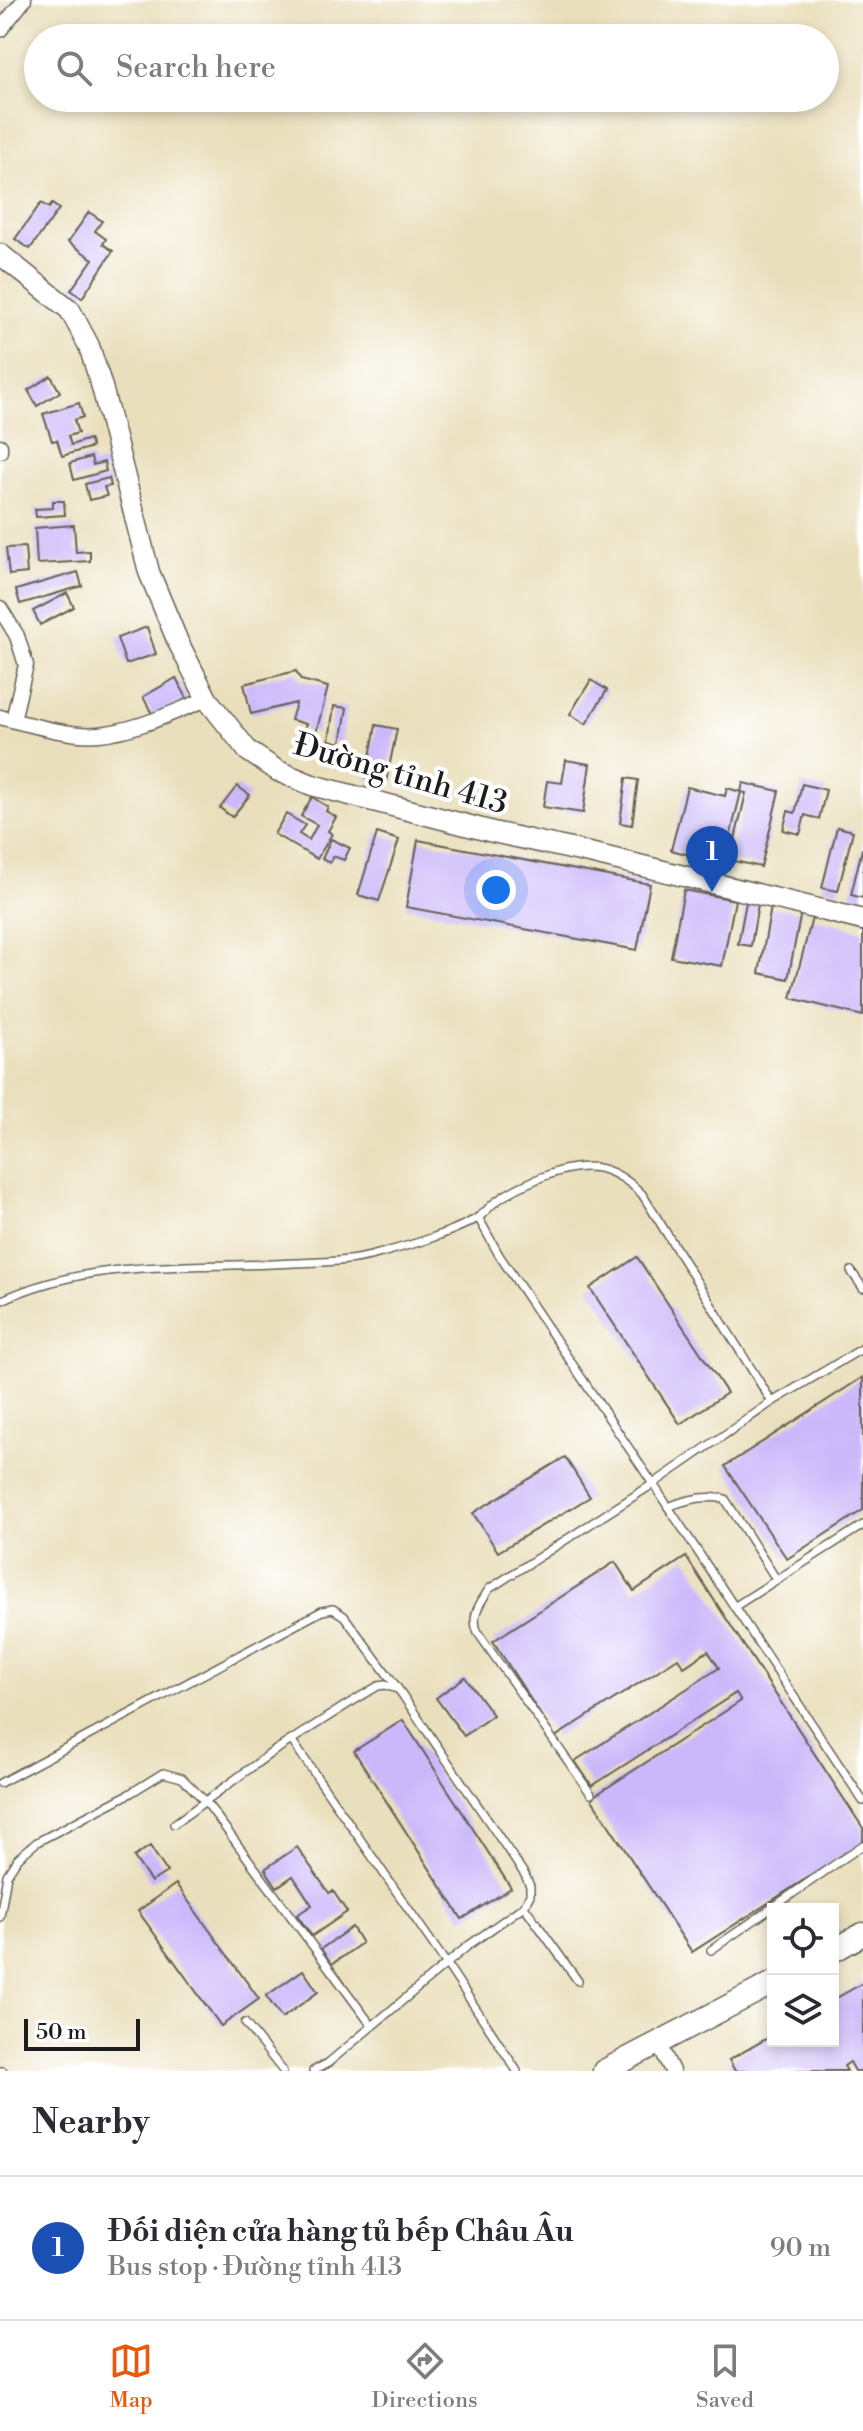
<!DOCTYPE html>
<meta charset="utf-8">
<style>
:root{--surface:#fff;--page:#f7f7f7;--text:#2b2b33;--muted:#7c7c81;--line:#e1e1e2;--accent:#ea580c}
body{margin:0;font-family:"Libre Bodoni",serif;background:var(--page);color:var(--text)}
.controls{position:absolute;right:24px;bottom:24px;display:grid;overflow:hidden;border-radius:0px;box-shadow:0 4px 12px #0003}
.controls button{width:72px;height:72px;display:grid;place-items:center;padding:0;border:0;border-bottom:2px solid var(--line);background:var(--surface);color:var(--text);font:40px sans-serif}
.scale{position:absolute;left:24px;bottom:20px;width:116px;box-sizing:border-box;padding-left:8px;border:4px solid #1c1c1c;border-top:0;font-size:22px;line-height:28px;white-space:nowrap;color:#1c1c1c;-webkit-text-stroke:6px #fff;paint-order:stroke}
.you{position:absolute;left:496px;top:890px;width:28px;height:28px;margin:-20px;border:6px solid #fff;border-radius:50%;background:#1a73e8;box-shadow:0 0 0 12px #1a73e833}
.badge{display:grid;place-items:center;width:52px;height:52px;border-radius:50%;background:var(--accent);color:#fff;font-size:26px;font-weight:700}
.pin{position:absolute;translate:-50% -66px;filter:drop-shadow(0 2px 4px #0008)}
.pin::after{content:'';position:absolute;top:42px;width:28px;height:24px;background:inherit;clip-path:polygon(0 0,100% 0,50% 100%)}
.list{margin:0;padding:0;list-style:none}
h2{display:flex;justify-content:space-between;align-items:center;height:104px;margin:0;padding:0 32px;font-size:34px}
h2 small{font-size:26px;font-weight:400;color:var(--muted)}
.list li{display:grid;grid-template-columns:52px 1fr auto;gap:24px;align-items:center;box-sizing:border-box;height:144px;padding:0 32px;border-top:2px solid var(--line)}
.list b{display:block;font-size:30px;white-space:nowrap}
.list p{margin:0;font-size:26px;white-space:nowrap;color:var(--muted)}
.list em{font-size:26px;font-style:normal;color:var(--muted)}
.icon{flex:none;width:44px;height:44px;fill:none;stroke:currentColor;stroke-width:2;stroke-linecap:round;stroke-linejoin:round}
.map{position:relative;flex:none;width:863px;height:2071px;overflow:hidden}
.search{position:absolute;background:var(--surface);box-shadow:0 4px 12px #0003;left:24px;right:24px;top:24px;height:88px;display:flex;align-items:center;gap:20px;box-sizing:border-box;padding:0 28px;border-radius:44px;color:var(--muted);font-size:30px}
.sheet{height:248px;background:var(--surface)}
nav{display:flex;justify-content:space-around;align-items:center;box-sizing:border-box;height:112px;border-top:2px solid var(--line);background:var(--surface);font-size:22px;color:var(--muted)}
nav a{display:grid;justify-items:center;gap:4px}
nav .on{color:var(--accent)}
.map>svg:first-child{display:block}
.building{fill:#cab8fa}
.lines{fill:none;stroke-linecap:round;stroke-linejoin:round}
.lane-casing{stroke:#646054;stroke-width:10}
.street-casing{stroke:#646054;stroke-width:17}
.secondary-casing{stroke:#646054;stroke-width:23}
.primary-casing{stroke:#646054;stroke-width:25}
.lane{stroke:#fff;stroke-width:7}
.street{stroke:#fff;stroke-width:14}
.secondary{stroke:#fff;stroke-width:20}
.primary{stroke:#fff;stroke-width:22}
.labels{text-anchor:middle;stroke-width:8;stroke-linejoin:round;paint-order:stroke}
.street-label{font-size:32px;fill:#1c1c1c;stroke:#fff}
</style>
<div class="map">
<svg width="863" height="2071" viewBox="0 0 863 2071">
<rect width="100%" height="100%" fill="#fff"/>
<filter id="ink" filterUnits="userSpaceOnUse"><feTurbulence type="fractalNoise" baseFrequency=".0125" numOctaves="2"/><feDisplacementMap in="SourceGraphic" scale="16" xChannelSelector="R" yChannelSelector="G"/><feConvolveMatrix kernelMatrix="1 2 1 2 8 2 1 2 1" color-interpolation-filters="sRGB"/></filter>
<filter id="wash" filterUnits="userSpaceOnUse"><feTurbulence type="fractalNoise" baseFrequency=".006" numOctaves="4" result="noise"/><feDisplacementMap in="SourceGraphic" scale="32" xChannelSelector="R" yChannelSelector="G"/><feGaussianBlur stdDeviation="1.8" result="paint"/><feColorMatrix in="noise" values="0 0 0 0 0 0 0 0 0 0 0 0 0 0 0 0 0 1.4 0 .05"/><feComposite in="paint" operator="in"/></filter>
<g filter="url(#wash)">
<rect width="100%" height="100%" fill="#eadfbc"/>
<g id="blocks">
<g class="building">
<polygon points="41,203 49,208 52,204 59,209 30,249 15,239"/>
<polygon points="89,212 102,221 95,231 106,239 103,244 113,251 82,298 71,290 93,259 68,242"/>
<polygon points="51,376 60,392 37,406 28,390"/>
<polygon points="79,403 83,417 74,420 78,433 68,436 71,445 89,439 92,447 62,456 57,440 52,441 43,414"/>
<polygon points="91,457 93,465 104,462 106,471 74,480 70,463"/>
<polygon points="109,478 111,486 104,487 107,496 89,500 85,484"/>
<polygon points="53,501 64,501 65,515 36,517 35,509 53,508"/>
<polygon points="74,525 76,552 90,551 90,561 37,564 35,528"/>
<polygon points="25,547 27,573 9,575 6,548"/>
<polygon points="78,572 82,586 20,604 16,590"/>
<polygon points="67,593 74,607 40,625 33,611"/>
<polygon points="147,627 156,654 126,664 117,638"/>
<polygon points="296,671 301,680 328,687 316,733 304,730 306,724 291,720 296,703 251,714 244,684"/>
<polygon points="176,678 187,698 154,717 143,697"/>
<polygon points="591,680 607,690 586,724 570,714"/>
<polygon points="334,706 347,708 341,743 329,740"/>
<polygon points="376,725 397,729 386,782 366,778"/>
<polygon points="566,760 590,764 583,813 543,807 547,781 562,783"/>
<polygon points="626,778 638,780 632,825 620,823"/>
<polygon points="743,783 779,791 761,867 730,860 746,793 741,792"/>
<polygon points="802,784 826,790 819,819 805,815 800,834 783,830 788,811 795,813"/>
<polygon points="237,786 250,795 232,817 220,808"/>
<polygon points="687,787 725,796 727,788 741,792 730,837 716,833 709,860 671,850"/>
<polygon points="312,797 328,807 326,811 336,817 328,831 332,834 317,859 274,834 286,814 305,825 299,834 309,840 317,825 301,816"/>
<polygon points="837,827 853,831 838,891 822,888"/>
<polygon points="377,833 399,840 379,901 358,895"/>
<polygon points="331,839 350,848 344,860 333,856 330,863 322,859"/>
<polygon points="418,840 650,884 637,950 406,907"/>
<polygon points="862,849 863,849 863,898 851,895"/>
<polygon points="684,890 735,900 722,966 671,957"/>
<polygon points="746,902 758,904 751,946 738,944"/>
<polygon points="771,907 801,912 788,979 759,973"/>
<polygon points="812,918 863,931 863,1016 791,998"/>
<polygon points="637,1257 727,1393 680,1424 590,1288"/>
<polygon points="863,1377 863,1510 787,1559 725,1466"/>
<polygon points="565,1457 590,1497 498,1552 473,1513"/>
<polygon points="686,1557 863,1828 863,1842 692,1952 591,1798 741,1701 736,1693 592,1786 575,1761 719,1668 708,1651 684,1667 678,1658 555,1737 493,1641 615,1562 634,1591"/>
<polygon points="465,1677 493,1715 464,1736 436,1698"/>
<polygon points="403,1720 511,1888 462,1919 354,1751"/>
<polygon points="150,1846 167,1872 151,1882 134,1857"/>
<polygon points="297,1847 329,1893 333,1891 347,1912 312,1936 297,1915 312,1905 293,1876 277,1887 265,1869"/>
<polygon points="176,1884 259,1999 221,2026 138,1911"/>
<polygon points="352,1927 362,1943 332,1964 321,1949"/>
<polygon points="303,1970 318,1992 282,2018 266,1996"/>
<polygon points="863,1983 863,2071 855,2071 850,2062 844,2066 847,2071 735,2071 729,2060 773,2035 773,2041 833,2041 833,2000"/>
</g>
</g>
</g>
<g filter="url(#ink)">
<use href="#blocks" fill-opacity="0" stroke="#646054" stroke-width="2"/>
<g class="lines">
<defs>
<g id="lane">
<polyline points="478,1217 499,1255 653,1484 863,1801"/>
<polyline points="851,1271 863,1288"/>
<path d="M0 1301C93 1257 195 1269 294 1263 322 1262 351 1262 378 1254 411 1245 446 1235 476 1219 483 1215 488 1208 494 1203 509 1191 525 1184 542 1177 583 1161 610 1162 642 1194L772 1402"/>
<path d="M668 1507C687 1499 705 1495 725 1499L776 1579"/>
<polyline points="734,1607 863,1525"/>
<polyline points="292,1741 446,1963 517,2071"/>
<polyline points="0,1783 322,1611 333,1609 344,1616 399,1690 525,1875 530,1886 530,1895 524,1906 469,1945 328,2063 313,2071"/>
<path d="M591 1794 478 1633C470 1615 480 1604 489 1589L653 1484 772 1402 863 1348"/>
<polyline points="174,1824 271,1753 348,1704 378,1686 385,1685 397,1689"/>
<polyline points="524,1906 578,1981"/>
<polyline points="0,1917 7,1875 18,1858 37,1842 129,1794 163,1773 182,1778 206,1802 372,2026"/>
<polyline points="711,1950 863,1845"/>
<polyline points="245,2023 283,2071"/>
<polyline points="0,2071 3,2071"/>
</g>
<g id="street">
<polyline points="0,30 24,0"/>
<polyline points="0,446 0,451"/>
<polyline points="0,608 17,636 26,665 13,720"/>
<path d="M0 717C27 724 72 737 99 734 138 730 171 713 207 699"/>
<polyline points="659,2044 672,2071"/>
</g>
<polyline id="secondary" points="0,254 70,310 89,346 102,387 149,572 178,642 207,699 248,751 278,771 312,785 493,832 598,855 863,920"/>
<g id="primary">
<polyline points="833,1951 863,1934"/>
<polyline points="604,2071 773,1983"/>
</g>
</defs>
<use href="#lane" class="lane-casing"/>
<use href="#street" class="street-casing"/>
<use href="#secondary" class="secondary-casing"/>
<use href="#primary" class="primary-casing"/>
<use href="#lane" class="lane"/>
<use href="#street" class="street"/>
<use href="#secondary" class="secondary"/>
<use href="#primary" class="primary"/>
</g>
</g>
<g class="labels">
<g class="street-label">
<text transform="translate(401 773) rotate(16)" y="11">Đường tỉnh 413</text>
</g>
</g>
</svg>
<div class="controls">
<button><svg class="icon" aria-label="locate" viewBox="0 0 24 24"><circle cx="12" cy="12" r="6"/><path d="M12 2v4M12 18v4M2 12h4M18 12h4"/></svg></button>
<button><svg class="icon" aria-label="layers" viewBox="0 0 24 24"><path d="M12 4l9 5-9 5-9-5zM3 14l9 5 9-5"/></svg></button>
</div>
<div class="scale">50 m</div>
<div class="you"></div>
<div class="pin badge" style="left:712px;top:892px;background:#1a4fb4">1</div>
<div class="search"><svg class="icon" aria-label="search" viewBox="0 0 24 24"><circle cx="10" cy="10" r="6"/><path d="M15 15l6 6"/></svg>Search here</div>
</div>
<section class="sheet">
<h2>Nearby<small></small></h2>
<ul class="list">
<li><span class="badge" style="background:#1a4fb4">1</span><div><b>Đối diện cửa hàng tủ bếp Châu Âu</b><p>Bus stop · Đường tỉnh 413</p></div><em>90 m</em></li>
</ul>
</section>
<nav>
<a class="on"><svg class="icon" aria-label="map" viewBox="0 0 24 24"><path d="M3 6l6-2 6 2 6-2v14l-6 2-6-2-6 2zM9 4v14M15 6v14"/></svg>Map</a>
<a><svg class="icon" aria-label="directions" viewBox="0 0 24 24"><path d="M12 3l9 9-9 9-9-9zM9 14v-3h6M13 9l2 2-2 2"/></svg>Directions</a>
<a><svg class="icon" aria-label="saved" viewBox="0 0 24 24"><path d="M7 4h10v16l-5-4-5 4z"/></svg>Saved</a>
</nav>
